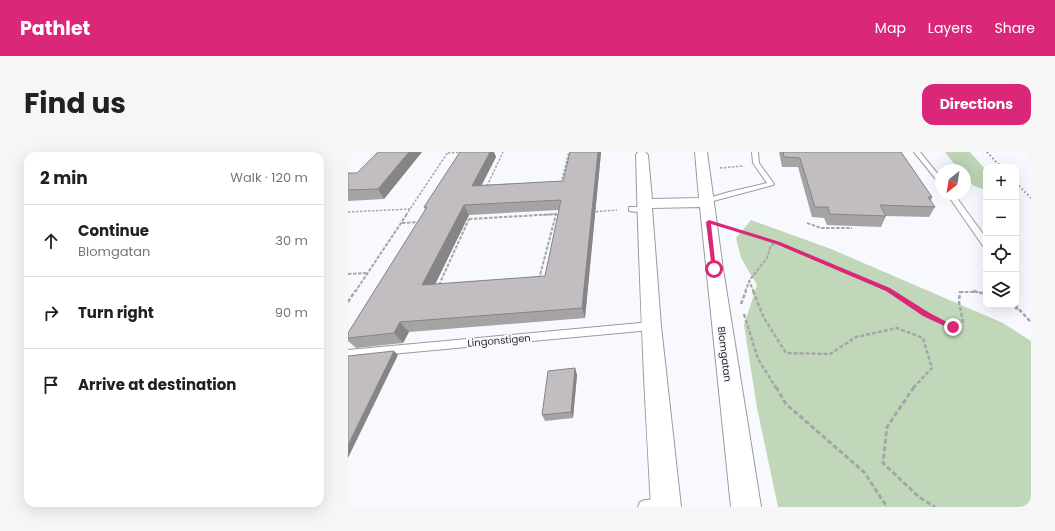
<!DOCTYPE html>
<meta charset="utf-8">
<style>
:root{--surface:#fff;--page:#f6f6f6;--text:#202124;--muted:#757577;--line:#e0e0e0;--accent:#db2777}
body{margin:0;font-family:Poppins,sans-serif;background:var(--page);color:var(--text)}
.controls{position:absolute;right:12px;top:12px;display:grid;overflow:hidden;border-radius:8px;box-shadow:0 4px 16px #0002}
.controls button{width:36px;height:36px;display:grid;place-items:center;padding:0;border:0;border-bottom:1px solid var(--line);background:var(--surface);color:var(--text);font:20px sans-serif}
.compass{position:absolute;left:587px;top:12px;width:36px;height:36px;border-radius:50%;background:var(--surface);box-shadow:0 4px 16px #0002;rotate:210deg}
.stop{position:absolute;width:12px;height:12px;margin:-9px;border:3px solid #db2777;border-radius:50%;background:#fff}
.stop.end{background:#db2777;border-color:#fff;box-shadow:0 1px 4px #0008}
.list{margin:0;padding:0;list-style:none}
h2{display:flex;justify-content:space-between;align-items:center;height:52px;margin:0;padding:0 16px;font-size:17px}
h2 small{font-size:13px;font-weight:400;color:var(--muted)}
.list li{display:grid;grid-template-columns:26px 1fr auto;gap:12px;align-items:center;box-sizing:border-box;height:72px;padding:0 16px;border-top:1px solid var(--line)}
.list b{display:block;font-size:15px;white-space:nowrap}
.list p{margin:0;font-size:13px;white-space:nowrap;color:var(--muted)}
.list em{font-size:13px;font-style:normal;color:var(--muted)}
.icon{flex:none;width:22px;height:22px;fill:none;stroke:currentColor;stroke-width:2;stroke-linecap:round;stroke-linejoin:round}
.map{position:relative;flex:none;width:683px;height:355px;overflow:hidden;border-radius:12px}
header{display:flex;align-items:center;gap:24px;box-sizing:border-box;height:56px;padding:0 20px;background:var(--accent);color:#fff}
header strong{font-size:19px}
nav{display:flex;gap:22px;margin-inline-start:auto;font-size:14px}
.intro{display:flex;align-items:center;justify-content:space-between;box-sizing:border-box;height:96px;padding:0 24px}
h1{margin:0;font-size:28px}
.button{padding:10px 18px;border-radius:12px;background:var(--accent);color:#fff;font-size:14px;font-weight:700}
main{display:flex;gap:24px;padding:0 24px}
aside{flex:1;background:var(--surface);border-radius:12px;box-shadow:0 4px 16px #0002}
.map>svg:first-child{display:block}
.green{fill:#c0d8b9}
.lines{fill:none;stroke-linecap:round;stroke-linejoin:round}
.service-casing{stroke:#9a9b9f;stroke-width:2}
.minor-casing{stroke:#9a9b9f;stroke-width:2}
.path-far3{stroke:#a5a6a9;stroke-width:1.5;stroke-dasharray:2.5 1.5;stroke-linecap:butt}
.path-far2{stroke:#a5a6a9;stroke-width:2;stroke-dasharray:3.5 1.5;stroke-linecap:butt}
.path-far1{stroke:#a5a6a9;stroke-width:2.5;stroke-dasharray:4 2;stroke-linecap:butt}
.path{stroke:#a5a6a9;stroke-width:3;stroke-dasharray:5 2.5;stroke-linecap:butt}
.service{fill:#fff;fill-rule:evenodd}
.minor{fill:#fff;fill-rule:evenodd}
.rail{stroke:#919295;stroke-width:2;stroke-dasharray:1.5 2.5;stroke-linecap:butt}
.wall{fill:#a6a3a5;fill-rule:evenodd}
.shaded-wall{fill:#878486}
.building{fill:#c1bdc0;stroke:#878486;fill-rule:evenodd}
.route{fill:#db2777}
.labels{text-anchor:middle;stroke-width:4;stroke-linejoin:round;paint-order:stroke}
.street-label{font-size:10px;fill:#2c2d2e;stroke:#f8f9fe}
</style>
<header>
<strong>Pathlet</strong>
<nav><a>Map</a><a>Layers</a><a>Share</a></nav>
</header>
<div class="intro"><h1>Find us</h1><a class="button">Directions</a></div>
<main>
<aside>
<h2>2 min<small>Walk · 120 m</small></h2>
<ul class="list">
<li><svg class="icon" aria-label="ahead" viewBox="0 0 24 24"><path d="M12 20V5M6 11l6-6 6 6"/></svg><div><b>Continue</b><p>Blomgatan</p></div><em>30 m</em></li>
<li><svg class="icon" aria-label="right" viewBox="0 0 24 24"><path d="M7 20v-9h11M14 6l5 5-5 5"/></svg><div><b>Turn right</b></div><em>90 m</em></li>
<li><svg class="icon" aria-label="arrive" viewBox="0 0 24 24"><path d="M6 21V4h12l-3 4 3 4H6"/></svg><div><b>Arrive at destination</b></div></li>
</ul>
</aside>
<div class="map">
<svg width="683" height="355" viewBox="0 0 683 355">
<rect width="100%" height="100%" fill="#f8f9fe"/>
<g class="green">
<path d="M597 0H622L638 18V38C626 34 617 32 617 18H611Z"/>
<polygon points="403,68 483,97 655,171 683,189 683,355 430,355 409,256 396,173 409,133 393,106 388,86"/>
</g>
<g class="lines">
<defs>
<g id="service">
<polygon points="404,0 410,0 411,11 426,32 425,33 354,52 354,48 381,40 419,31 405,11"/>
<polygon points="566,0 572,0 593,26 593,32 591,31"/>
<polygon points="599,42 606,42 638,86 638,94 635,94"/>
<path d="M281 55H296L300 57C296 61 287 60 281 59Z"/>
<polygon points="303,170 308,174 303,178 0,206 0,198"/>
<polygon points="316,347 321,349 323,355 290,355 292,350 297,348"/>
</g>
<path id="minor" d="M290 0H297L300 3 304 47 351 46 347 0H359L375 117 413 355H383L352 55 304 56 313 174 333 355H303C296 238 291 120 288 3Z"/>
</defs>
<use href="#service" class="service-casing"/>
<use href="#minor" class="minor-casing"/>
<g class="path-far3">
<polyline points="100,1 117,0"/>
<polyline points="372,16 395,14"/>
<polyline points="213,31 221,0"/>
<polyline points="139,34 155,0"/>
<polyline points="0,60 62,57"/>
<polyline points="244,60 269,58"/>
<polyline points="58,63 100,0"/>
<polyline points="195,63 209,62"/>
</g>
<g class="path-far2">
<polyline points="121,67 209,62"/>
<polyline points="54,71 72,70"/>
<polyline points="459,71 473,76 504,76"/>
<polyline points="382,76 429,90"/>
<polyline points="0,122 19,121"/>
<polyline points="191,127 208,62"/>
<polyline points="91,133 121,67"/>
<polyline points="7,140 59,62"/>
<polyline points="397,140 401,130"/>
<polyline points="406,140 401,129 419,106 423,93 430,91 543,140"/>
<polyline points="612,140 630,140"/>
</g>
<g class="path-far1">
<polyline points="405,139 416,166 438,201 482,202 508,185 549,176 575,186 584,216 565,236"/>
<path d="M542 139C558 150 592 177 612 174L615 170 611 150 612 139"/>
<polyline points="625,139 638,142"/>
<polyline points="0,150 7,139"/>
<polyline points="393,152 398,139"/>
<polyline points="661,153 670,157"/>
<polyline points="667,153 683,170"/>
<polyline points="396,162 410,207 428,236"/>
</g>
<g class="path">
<polyline points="428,235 438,252 516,320 539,355"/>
<polyline points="566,235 539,275 535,311 571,345 587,355"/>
</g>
<use href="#service" class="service"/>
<use href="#minor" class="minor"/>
<g class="rail">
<polyline points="639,0 653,15"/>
<polyline points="668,31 683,46"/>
</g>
</g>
<g class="wall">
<polygon points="30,0 74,0 36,47 0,49 0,21 9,21"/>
<path d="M112 0H146L148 5 134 33 215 29 222 0H253L237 166 61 180 55 191 8 196 0 189V181L77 58 76 55ZM211 58 197 124 87 132 121 63Z"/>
<polygon points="431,0 553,0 584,45 583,49 587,55 581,65 538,64 533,75 479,73 476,66 464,65 450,15 434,15"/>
<polygon points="227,216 229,223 225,266 197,269 194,263"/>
</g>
<g class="shaded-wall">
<polygon points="61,0 74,0 36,47 30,37"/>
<polygon points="142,0 146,0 148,5 128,43 124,34"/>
<polygon points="250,0 253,0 253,1 237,166 234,156"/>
<polygon points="116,53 121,63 82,143 74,133"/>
<polygon points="52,170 61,180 55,191 46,181"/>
<polygon points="46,199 50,203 0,306 0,293"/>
<polygon points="227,216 229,223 225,266 223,260"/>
</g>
<g class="building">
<polygon points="30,0 61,0 30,37 0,38 0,21 9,21"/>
<path d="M112 0H142L124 34 215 29 222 0H250L234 156 52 170 46 181 0 186V181L79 55H76ZM213 48 197 124 74 133 116 53Z"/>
<polygon points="435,0 553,0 584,45 580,45 587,55 532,53 538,64 482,62 480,55 467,55 452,6 436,5"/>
<polygon points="46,199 0,293 0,204"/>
<polygon points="227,216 223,260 194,263 200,219"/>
</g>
<polygon class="route" points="361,68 432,90 542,136 580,160 608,175 603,177 575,164 538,139 428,92 363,72 368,117 364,118 358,70"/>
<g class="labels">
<g class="street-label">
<text transform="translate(151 188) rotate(-5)" y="4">Lingonstigen</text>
<text transform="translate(377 202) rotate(83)" y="4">Blomgatan</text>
</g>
</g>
</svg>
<div class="controls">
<button>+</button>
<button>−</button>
<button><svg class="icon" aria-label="locate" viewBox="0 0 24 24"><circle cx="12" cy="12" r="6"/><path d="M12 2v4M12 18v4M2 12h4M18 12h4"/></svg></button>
<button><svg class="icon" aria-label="layers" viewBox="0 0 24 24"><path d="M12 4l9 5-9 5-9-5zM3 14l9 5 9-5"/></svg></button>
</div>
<svg class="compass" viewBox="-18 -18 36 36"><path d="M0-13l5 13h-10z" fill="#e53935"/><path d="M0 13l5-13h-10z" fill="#757577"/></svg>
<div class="stop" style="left:366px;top:117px"></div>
<div class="stop end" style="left:605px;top:175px"></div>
</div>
</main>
